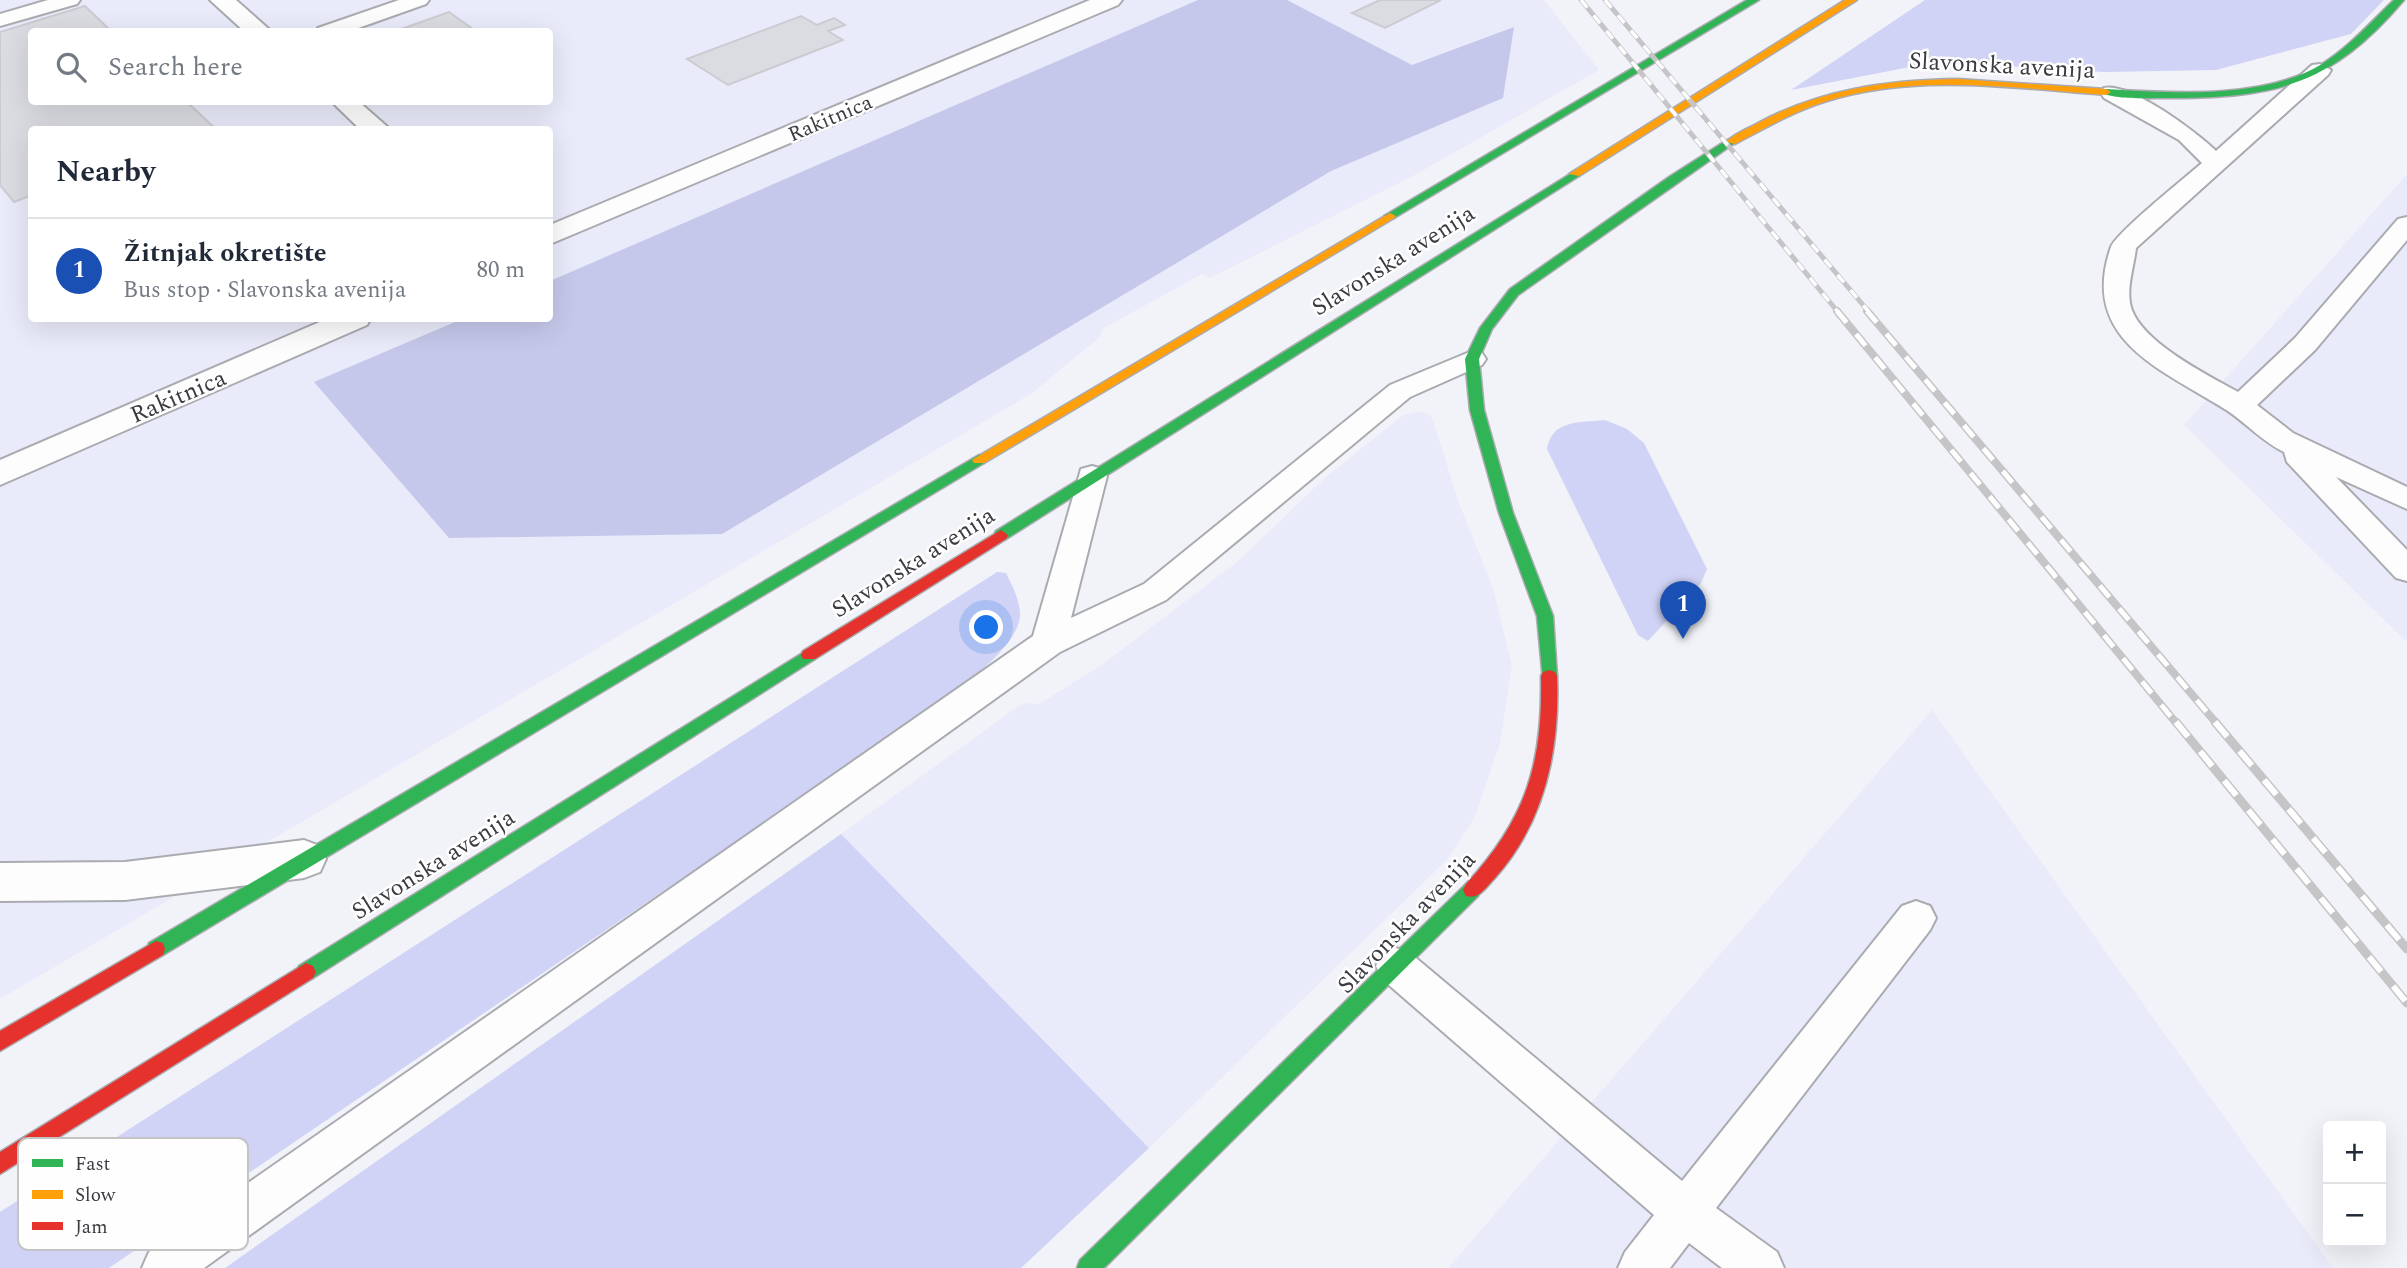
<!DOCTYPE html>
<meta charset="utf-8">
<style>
:root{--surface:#fff;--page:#f2f2f3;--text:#1f2937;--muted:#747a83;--line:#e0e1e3;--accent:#7b7b81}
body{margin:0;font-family:Spectral,serif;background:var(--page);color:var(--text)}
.controls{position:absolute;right:21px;bottom:21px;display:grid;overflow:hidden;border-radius:7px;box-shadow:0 7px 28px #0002}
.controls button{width:63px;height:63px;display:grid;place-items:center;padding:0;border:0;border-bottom:2px solid var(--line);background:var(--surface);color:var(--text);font:35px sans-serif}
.you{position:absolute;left:987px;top:628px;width:24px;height:24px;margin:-18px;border:5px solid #fff;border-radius:50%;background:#1a73e8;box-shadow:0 0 0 10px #1a73e833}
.badge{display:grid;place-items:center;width:46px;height:46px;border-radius:50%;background:var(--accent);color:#fff;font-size:23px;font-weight:700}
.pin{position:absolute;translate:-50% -58px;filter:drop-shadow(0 2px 4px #0008)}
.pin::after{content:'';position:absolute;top:37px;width:24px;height:21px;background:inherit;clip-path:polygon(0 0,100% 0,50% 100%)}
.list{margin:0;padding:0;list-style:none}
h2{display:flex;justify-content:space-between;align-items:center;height:91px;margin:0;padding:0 28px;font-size:30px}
h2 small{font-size:23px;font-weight:400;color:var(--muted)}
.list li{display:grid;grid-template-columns:46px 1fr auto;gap:21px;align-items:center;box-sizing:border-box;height:105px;padding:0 28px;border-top:2px solid var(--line)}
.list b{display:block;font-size:26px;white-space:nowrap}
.list p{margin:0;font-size:23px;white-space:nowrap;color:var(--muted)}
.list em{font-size:23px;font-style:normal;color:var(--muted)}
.icon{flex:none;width:38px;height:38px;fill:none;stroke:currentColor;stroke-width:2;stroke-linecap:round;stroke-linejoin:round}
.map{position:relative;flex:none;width:2407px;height:1268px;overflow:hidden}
.search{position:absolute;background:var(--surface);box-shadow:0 7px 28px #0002;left:28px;top:28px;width:525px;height:77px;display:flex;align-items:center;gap:18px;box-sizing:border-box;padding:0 24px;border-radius:7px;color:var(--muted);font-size:26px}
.panel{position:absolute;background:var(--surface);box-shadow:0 7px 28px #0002;left:28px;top:126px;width:525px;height:196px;border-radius:7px}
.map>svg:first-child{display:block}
.built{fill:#e9ebfa;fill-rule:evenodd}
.green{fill:#d0d3f5}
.forest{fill:#c6c8eb}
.building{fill:#dbdce1;stroke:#cbcbd1;stroke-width:2}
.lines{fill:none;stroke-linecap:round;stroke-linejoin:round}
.lane-casing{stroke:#aaabb0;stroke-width:4}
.street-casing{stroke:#aaabb0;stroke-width:4}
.fast-casing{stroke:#aaabb0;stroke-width:3}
.slow-casing{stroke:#aaabb0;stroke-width:3}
.jam-casing{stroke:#aaabb0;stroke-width:3}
.lane{fill:#fdfdfe;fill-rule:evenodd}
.street{fill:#fdfdfe;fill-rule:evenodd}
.fast{fill:#30b455;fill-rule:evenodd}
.slow{fill:#ff9f0a;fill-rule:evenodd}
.jam{fill:#e5322d;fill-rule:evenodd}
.rail-far2-casing{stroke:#c5c5c7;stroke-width:5}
.rail-far1-casing{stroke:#c5c5c7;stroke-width:8}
.rail-casing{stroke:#c5c5c7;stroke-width:9}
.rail-far2{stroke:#fefefe;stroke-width:3.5;stroke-dasharray:10;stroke-linecap:butt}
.rail-far1{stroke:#fefefe;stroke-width:5;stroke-dasharray:15;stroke-linecap:butt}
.rail{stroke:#fefefe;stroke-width:6;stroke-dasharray:19;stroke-linecap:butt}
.labels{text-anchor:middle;stroke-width:5;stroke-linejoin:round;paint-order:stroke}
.far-street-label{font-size:21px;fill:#3b3b41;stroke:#fefefe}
.street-label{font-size:24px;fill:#3b3b41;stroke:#fefefe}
.key{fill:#fefefe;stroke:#c4c4c5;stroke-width:2}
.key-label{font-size:19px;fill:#3b3b41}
</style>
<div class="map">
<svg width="2407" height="1268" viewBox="0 0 2407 1268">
<rect width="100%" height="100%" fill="#f2f3f9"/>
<g class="built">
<path d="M0 0H1544L1599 70 1415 175 1210 278 1202 274 1102 329 1100 337 1031 394 0 999ZM32 32H550V102H32ZM32 130H550V318H32Z"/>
<polygon points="2407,174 2407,642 2184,425"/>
<polygon points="1422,411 1432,417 1459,503 1493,588 1512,665 1500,743 1475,817 1446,861 1149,1148 841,834 1023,703 1039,704 1100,666 1237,562 1326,477 1403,415"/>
<polygon points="1932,710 2333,1268 1448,1268"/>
</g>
<g class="green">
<polygon points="1925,0 2384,0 2351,34 2216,70 2104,72 1936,62 1791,90"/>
<path d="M1605 420 1627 429 1644 443 1707 569 1701 583 1648 641 1638 635 1547 449C1552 419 1580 423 1605 420Z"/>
<path d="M997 572 1006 573C1012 585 1020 600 1020 615 1019 645 970 679 949 697L109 1268H0V1212Z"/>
<polygon points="841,834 1149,1148 1021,1268 225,1268"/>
</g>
<polygon class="forest" points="1198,0 1287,0 1412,65 1514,27 1503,98 1331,171 722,534 449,538 314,382 462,319 550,318 550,281"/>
<g class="building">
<polygon points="1380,0 1441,0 1385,28 1352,13"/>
<polygon points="85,6 112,32 32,32 32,102 187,102 217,130 32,130 32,195 14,202 0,185 0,32"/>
<polygon points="449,12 477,32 393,32"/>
<polygon points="801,16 817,25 834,18 845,25 828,31 843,40 728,85 687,59"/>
</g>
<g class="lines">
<defs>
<g id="lane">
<polygon points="48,0 80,0 77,4 0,26 0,14"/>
<polygon points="399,0 429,0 426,4 347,32 315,32 318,28"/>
<path d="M2320 64 2331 70 2328 75 2136 248C2134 266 2127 285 2130 303 2136 340 2208 375 2238 392L2295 338 2398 219 2407 217V240L2315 350 2257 405 2293 433 2407 487V509L2336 477 2407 550V581L2396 578 2287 462 2284 452C2263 442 2247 424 2228 411 2164 370 2078 341 2111 247 2117 232 2186 177 2202 163L2179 140 2104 98 2101 93 2104 88C2130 82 2198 133 2216 151L2312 65Z"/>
<polygon points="1472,351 1482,353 1486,359 1482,365 1410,397 1166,600 1060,652 204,1268 142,1268 149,1252 1033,636 1081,469 1092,466 1103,469 1107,476 1071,618 1144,584 1390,385"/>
<polygon points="1916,901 1930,906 1936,918 1930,930 1716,1208 1777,1252 1784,1268 1722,1268 1689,1243 1670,1268 1618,1268 1625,1252 1654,1215 1382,979 1376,966 1382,953 1396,948 1410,953 1682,1181 1902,906"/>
</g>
<g id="street">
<polygon points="210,0 236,0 272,32 245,32"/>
<polygon points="1090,0 1122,0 1118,5 550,244 550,225"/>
<polygon points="332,102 359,102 391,130 361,130"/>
<polygon points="329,318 371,318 367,325 0,485 0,460"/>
<polygon points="304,840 320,846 326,859 320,872 304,878 125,900 0,901 0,863 125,862"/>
</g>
<g id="fast">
<polygon points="1747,0 1759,0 1394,218 1390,219 1384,216"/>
<path d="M2394 0H2404C2330 87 2275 98 2164 98 2149 98 2112 100 2101 92L2106 89C2172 93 2263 100 2322 64 2349 47 2371 22 2394 0Z"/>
<polygon points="1727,140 1736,142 1518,295 1492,329 1479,359 1484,410 1513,513 1553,616 1557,676 1555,680 1543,680 1537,616 1499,513 1470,410 1465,359 1480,328 1510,289 1669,177"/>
<polygon points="1575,171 1581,174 1579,176 1006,539 996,539 994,535 996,531"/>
<polygon points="979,455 984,457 986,460 984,463 163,955 156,957 149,955 147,949 149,943"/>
<polygon points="809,649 815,651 817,655 815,659 313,978 306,981 299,978 296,972 299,966"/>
<polygon points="1472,882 1478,884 1481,890 1478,896 1104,1268 1077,1268 1080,1260 1466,884"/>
</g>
<g id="slow">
<polygon points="1845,0 1857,0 1579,176 1569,174"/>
<path d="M1958 79 2106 89 2111 92 2106 95C2015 88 1916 73 1827 101 1794 111 1765 128 1735 144L1726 142C1734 134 1747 129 1758 123 1821 89 1888 80 1958 79Z"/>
<polygon points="1390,213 1396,216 1394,218 984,463 974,463 972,460"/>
</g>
<g id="jam">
<polygon points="1001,530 1008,535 1006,539 815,659 803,659 801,655 803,651"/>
<path d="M1549 670 1555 672 1557 676C1560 749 1545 822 1495 878 1486 887 1479 900 1466 896L1463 890 1466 884C1526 819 1543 764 1541 676L1543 672Z"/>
<polygon points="156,941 163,943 165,949 163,955 0,1051 0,1031"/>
<polygon points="306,963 313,966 316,972 313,978 0,1174 0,1152"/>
</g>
</defs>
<use href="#lane" class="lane-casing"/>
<use href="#street" class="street-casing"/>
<use href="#fast" class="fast-casing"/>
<use href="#slow" class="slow-casing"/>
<use href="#jam" class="jam-casing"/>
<use href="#lane" class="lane"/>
<use href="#street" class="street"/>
<use href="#fast" class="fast"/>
<use href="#slow" class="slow"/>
<use href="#jam" class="jam"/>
<defs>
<g id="rail-far2">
<polyline points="1581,0 1838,312"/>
<polyline points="1605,0 1869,312"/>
</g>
<g id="rail-far1">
<polyline points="1837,311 2177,724"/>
<polyline points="1867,311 2217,724"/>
</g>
<g id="rail">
<polyline points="2176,722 2407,1003"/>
<polyline points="2215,722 2407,949"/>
</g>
</defs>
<use href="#rail-far2" class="rail-far2-casing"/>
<use href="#rail-far1" class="rail-far1-casing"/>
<use href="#rail" class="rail-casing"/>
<use href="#rail-far2" class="rail-far2"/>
<use href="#rail-far1" class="rail-far1"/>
<use href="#rail" class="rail"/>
</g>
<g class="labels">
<g class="far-street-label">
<text transform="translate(830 118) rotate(-23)" y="7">Rakitnica</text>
</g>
<g class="street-label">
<text transform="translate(2002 65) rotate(3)" y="8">Slavonska avenija</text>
<text transform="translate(1393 260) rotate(-32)" y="8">Slavonska avenija</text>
<text transform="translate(178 396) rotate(-23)" y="8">Rakitnica</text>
<text transform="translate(913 562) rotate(-32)" y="8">Slavonska avenija</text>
<text transform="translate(433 864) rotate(-32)" y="8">Slavonska avenija</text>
<text transform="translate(1406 922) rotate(-46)" y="8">Slavonska avenija</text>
</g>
</g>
<rect x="18" y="1138" width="230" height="112" rx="10" class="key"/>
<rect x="32" y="1159" width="31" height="8" fill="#30b455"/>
<rect x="32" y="1190" width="31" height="9" fill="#ff9f0a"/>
<rect x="32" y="1222" width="31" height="8" fill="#e5322d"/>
<g class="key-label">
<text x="75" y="1170">Fast</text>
<text x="75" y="1201">Slow</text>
<text x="75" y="1233">Jam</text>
</g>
</svg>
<div class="controls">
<button>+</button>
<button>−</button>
</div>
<div class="you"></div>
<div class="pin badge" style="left:1683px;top:639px;background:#1a4fb4">1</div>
<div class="search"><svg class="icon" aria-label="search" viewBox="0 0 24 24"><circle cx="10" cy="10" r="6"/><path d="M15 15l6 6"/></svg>Search here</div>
<section class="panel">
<h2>Nearby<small></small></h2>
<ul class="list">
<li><span class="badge" style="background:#1a4fb4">1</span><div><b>Žitnjak okretište</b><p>Bus stop · Slavonska avenija</p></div><em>80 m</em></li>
</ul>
</section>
</div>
